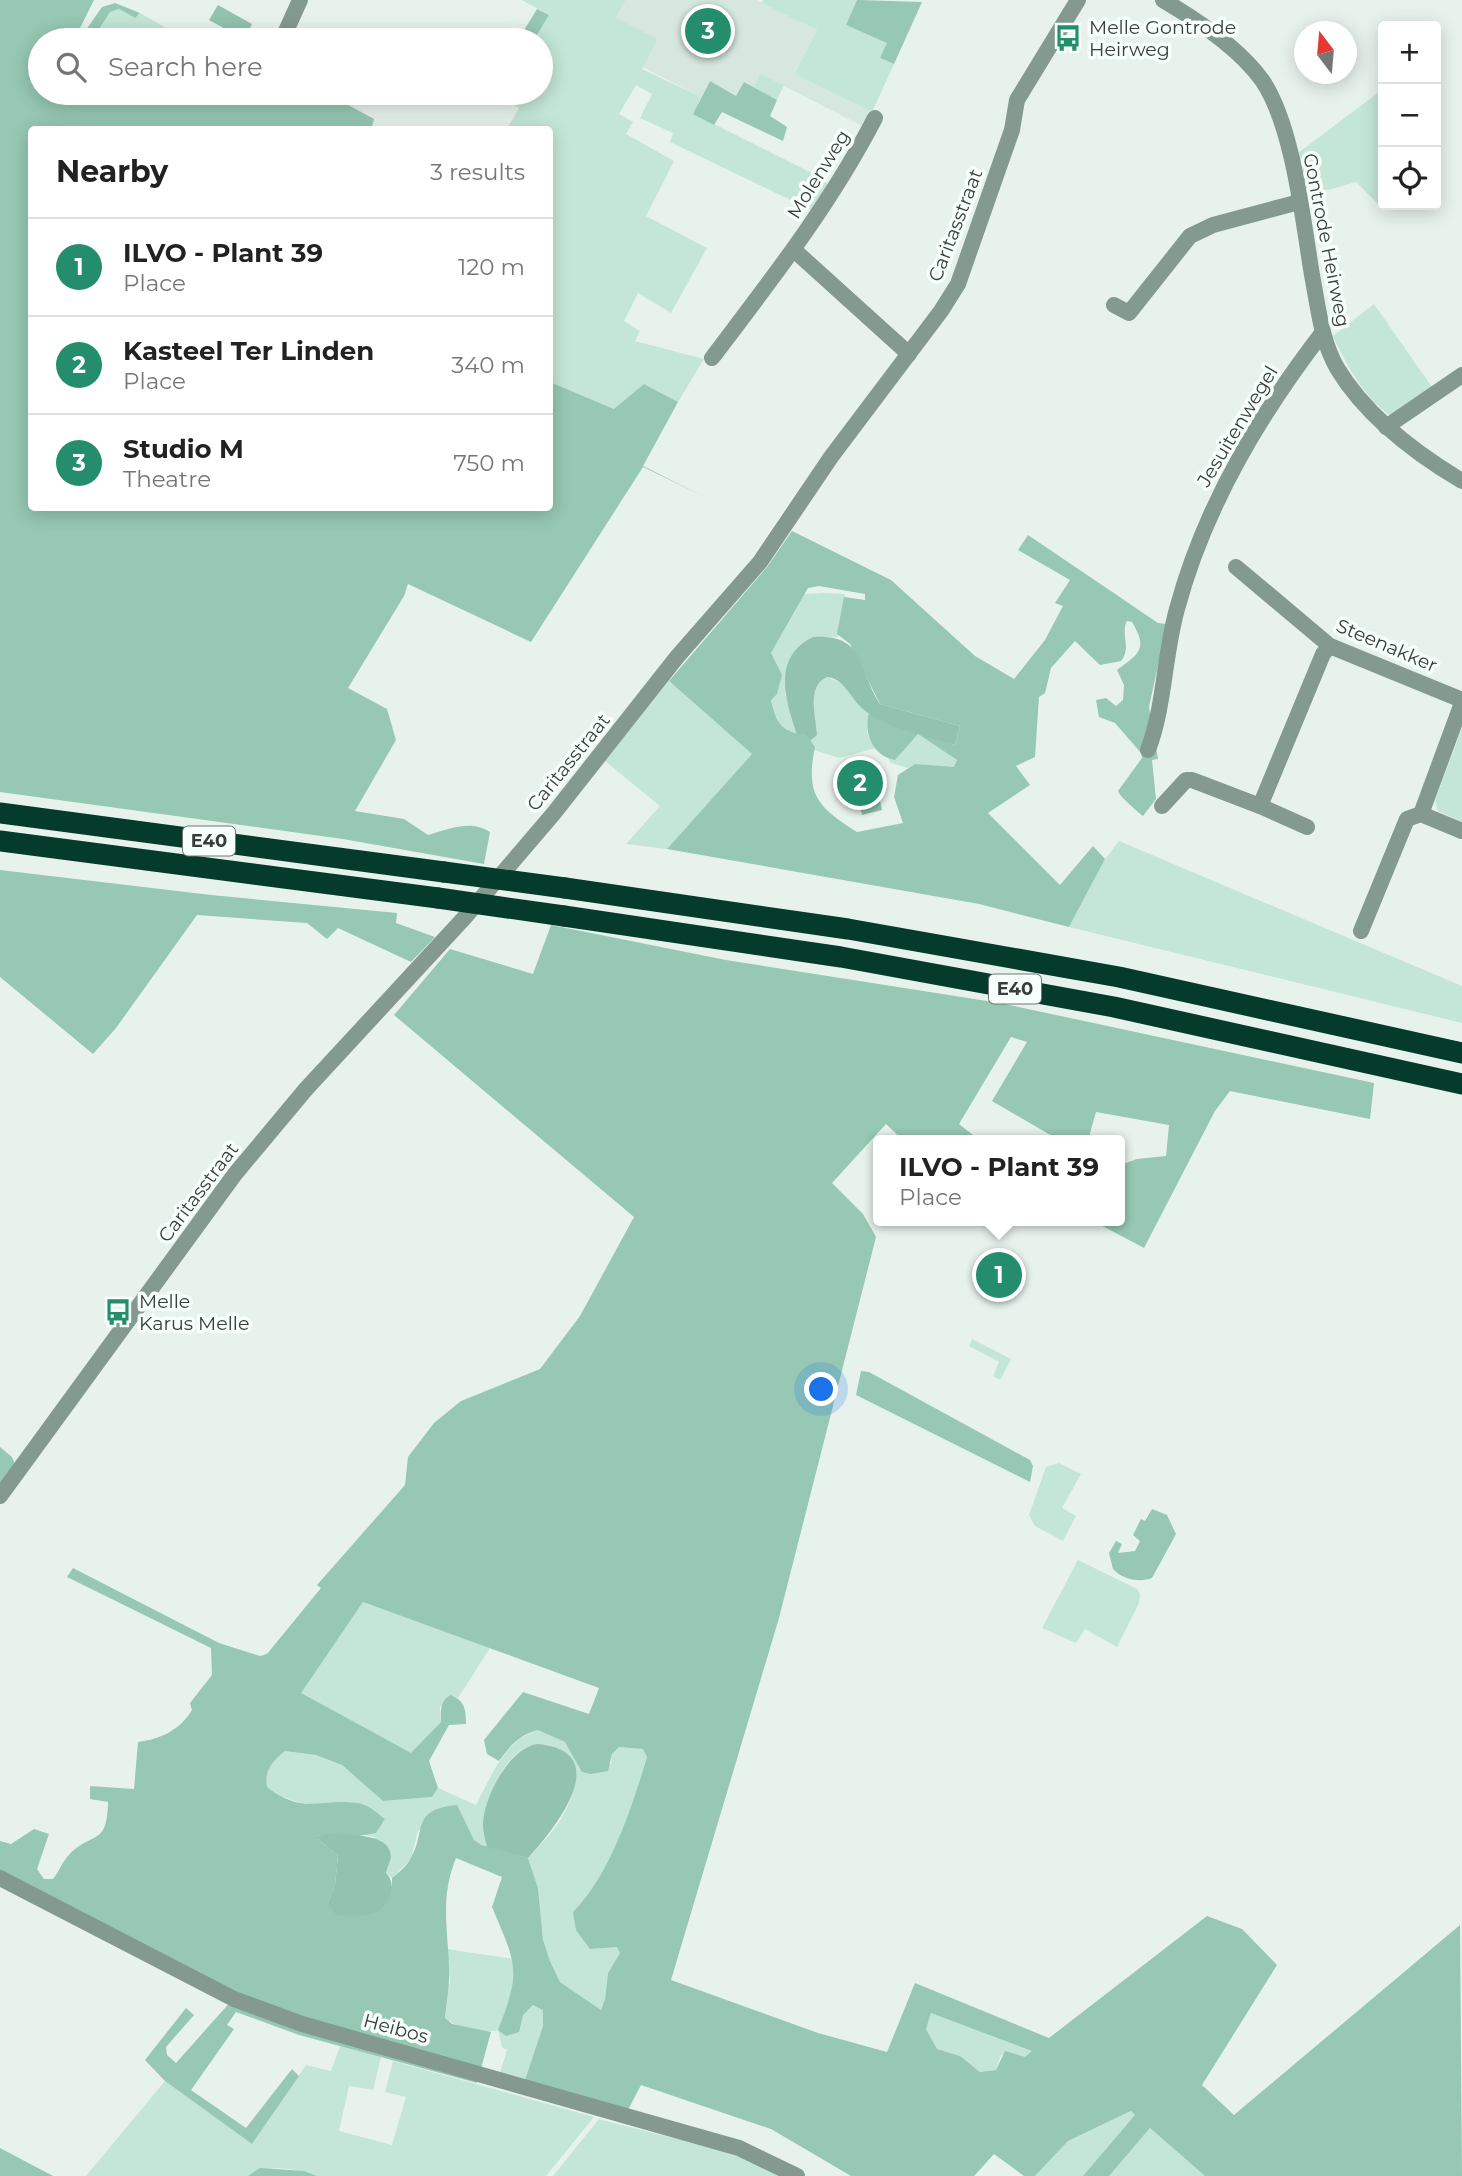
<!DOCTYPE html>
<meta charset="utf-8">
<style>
:root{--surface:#fff;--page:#f2f2f2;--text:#222;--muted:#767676;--line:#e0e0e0;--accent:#248e6c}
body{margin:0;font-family:Montserrat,sans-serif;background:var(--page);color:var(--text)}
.controls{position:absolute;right:21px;top:21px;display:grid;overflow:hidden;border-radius:7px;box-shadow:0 4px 18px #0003}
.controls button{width:63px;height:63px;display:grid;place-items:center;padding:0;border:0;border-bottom:2px solid var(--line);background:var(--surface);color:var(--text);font:35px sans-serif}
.compass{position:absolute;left:1294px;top:21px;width:63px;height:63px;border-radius:50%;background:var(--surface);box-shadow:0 4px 18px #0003;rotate:344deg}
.you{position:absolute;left:822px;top:1390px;width:24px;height:24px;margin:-18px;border:5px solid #fff;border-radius:50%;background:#1a73e8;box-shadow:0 0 0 10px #1a73e833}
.badge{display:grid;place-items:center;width:46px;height:46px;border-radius:50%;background:var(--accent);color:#fff;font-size:23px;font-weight:700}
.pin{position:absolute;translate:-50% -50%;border:4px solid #fff;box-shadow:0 2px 7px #0006}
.popup{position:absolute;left:873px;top:1135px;width:252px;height:91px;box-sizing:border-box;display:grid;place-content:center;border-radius:7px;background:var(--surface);filter:drop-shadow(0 2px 5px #0005);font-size:23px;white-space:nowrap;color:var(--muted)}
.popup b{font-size:26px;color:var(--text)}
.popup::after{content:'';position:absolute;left:50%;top:100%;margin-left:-14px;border:14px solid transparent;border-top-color:var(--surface)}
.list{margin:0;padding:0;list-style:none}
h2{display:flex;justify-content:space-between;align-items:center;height:91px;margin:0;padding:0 28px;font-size:30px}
h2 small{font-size:23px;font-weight:400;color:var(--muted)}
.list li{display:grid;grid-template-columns:46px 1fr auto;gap:21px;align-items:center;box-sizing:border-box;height:98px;padding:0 28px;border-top:2px solid var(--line)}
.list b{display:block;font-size:26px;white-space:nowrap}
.list p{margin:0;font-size:23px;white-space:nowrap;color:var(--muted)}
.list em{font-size:23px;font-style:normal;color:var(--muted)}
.icon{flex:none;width:38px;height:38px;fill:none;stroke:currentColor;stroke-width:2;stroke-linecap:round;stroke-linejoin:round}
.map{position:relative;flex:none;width:1462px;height:2176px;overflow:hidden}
.search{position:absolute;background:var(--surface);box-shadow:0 4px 18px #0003;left:28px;top:28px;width:525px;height:77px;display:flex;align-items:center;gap:18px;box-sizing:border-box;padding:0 24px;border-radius:38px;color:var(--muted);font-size:26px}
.panel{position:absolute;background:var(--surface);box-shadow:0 4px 18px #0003;left:28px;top:126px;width:525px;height:385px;border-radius:7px}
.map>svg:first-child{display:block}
.built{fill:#d5e7df}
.green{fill:#c3e6d6}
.forest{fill:#96c8b3;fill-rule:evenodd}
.water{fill:#91c3ae}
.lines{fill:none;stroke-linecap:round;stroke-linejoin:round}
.minor{stroke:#849990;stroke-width:16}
.highway{stroke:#053b2a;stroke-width:21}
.highway-bridge{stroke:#053b2a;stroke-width:21}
.labels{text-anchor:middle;stroke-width:7;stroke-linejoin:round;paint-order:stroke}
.shield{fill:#f6fffb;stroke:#727775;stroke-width:2}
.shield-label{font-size:18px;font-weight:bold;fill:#393d3b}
.poi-label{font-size:19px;fill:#393d3b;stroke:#f6fffb;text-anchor:start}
.street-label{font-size:19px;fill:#393d3b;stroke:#f6fffb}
</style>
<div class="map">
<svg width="1462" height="2176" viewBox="0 0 1462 2176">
<rect width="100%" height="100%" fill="#e8f2ed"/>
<polygon class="built" points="626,0 757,0 817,30 796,74 872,112 862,126 784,86 777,100 744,83 736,96 710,81 701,97 602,46"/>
<g class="green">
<polygon points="522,0 626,0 616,18 657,39 642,69 701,97 694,114 818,176 829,185 811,210 670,142 673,133 640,118 652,94 636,85 619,114 633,122 626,134 674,161 646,216 707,248 671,313 638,293 624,321 640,331 635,341 704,359 678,402 644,384 614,409 550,382 550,130 507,129 519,108 493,94 541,93 541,40 534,40 549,15"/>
<polygon points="763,0 857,0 846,25 888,43 880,58 894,64 872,112 795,74 817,30 762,3"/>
<polygon points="119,9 135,18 140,13 187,40 92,40 110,12"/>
<polygon points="760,74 783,85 777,100 754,88"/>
<polygon points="1383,89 1383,205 1389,205 1383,209 1356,182 1308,196 1294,156"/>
<polygon points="220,93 256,93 251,105 218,100"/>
<path d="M1374 304 1434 390 1390 415C1365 400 1345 362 1333 336Z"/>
<path d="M823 593 845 594 838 637H813L785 693 797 734C777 732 775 717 771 699L780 684 771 653 805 594Z"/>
<path d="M827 677 841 683 869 713C865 725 866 739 876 748L839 758 814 750 810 741 813 739C814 719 807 687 827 677Z"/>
<polygon points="669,681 752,754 667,849 626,844 660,806 605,761"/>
<polygon points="1462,728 1462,822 1438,811 1435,801"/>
<polygon points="918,734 957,760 954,768 915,764 908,768 891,763 888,759 895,760"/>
<polygon points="1119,841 1462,986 1462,1023 1069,927 1105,859"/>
<polygon points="972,1339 1011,1359 1000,1380 993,1376 999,1362 969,1346"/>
<polygon points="1059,1463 1081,1474 1062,1508 1076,1516 1063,1541 1035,1526 1029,1515 1046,1467"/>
<polygon points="1078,1560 1137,1589 1140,1594 1139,1603 1117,1647 1085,1629 1076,1643 1042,1628"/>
<polygon points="363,1602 490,1648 458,1698 451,1695 440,1707 441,1722 411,1754 300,1693"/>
<path d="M539 1730 565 1742 576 1759 611 1764 612 1754 619 1747 644 1749 647 1757C632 1807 610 1875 573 1912L606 1946 617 1947 620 1953 608 1973 605 1999 601 2010 560 1982 550 1961 543 1940 538 1888 528 1858C553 1832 576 1808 575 1770L537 1744C499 1750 479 1814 487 1847L474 1840 457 1806 418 1831 411 1859 392 1878 386 1873 391 1856 374 1837 360 1834 376 1833 385 1819 364 1804C328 1804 297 1810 267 1787 264 1770 273 1761 285 1751L316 1755 342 1765 383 1801 432 1797 438 1788 476 1805C492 1775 504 1740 539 1730Z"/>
<path d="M447 1949 514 1959 512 1995 498 2030 534 2005 543 2010V2026L525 2080 500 2073 507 2050 502 2047 498 2030C483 2034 456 2028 445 2018L450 1980Z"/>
<polygon points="931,2013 1033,2051 1025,2057 1001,2055 996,2070 980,2072 960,2056 937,2049 926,2029"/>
<path d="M340 2046 381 2057 373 2090 349 2086 339 2131 392 2145 406 2097 385 2092 393 2061 594 2117 546 2176H317C296 2169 267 2163 248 2176H86L165 2081 252 2144 306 2065 331 2071Z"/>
<polygon points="1132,2111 1136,2115 1083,2176 1035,2176 1068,2141"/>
<path d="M599 2119C662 2137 727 2146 786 2176H553Z"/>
<polygon points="1150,2128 1205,2176 1109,2176"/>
</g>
<g class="forest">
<path d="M0 0H94L74 40H40V93H177L182 103 195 99 199 93H220L219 100 251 105 256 93H326L374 119 371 130H32V508H550V382L614 409 644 384 678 402 643 466 705 497 643 467 531 642 408 584 404 596 348 688 387 709 396 740 355 811 404 819 428 835C448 829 471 819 490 832L484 864 343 839 0 792Z"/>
<polygon points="857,0 922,2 894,64 880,58 887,43 846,25"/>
<polygon points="115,3 140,13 135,18 119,9 110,12 92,40 79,40 102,7"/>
<polygon points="537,9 549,15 534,40 518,40"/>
<polygon points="710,81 736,96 744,82 777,100 770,116 787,127 783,141 722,112 714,125 693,114"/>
<path d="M792 531 891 580 975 656 1014 679 1045 640 1063 606 1055 603 1070 580 1018 550 1028 535 1158 623 1167 624 1149 707 1158 759 1152 760 1156 799 1143 816C1138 812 1120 797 1118 791L1142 758 1141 753 1115 723 1099 717 1096 700 1106 698 1116 706 1123 700 1124 685 1117 670C1140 653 1148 649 1132 622L1127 621C1120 634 1132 648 1121 661L1100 665 1075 641 1051 668 1045 693 1039 697 1035 757 1016 766 1030 785 988 813 1060 885 1093 846 1105 859 1069 927 979 904 667 849 752 754 669 681 767 567ZM819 586 865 594V600L844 597 837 634 850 644 880 704 960 726 955 745 887 723 869 713C863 733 873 756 895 760L918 734 957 760 954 767 915 764 898 775 894 797 903 823 857 832C818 807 805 795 815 747L806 735C781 732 776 723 771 700L777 694 782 675 771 653 808 588Z"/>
<polygon points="0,870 211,895 397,913 396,923 435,937 411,962 338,928 327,939 307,923 197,915 116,1028 93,1054 0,977"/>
<path d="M551 925 726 960 1000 1003 1374 1083 1370 1119 1230 1091 1215 1111 1144 1248 1093 1221H1120V1165L1137 1159 1166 1156 1169 1125 1096 1112 1088 1140H1059L992 1101 1027 1042 1011 1037 959 1124 973 1135 972 1140H903L886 1124 832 1183 863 1214 876 1237 779 1618 671 1980 818 2033 887 2052 915 1983 1049 2038 1207 1916 1242 1929 1277 1965 1202 2085 1234 2115 1460 1925 1462 2176H1205L1150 2128 1109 2176H1083L1135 2115 1131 2111 1068 2141 1035 2176H1024L994 2154 974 2176H851L771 2129 641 2085 628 2110 525 2080 543 2026V2010L533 2005 523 2015 519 2032 506 2036 498 2030C522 1970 516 1964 492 1907L502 1877 456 1858C438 1903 450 1934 449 1979 449 1992 446 2005 445 2018L452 2024 491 2032 477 2083 299 2035 236 2012 227 2025 234 2029 191 2090 246 2128 292 2069 299 2076 252 2144 165 2081 145 2060 186 2008 194 2015 166 2047 167 2055 176 2063 233 1999 0 1885V1841L11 1844 34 1829 49 1834 37 1869 44 1879H53C59 1872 62 1862 68 1856 92 1830 107 1848 108 1802L90 1799V1786L134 1789 138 1742C161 1739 180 1730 192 1710L190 1703 212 1675 211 1648 67 1577 73 1568 219 1643 260 1656 267 1654 321 1588 317 1585 405 1485 408 1457 434 1423 461 1401 540 1369 580 1316 634 1217 394 1015 450 949 533 974ZM363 1602 599 1688 589 1714 523 1692 484 1740 487 1754 499 1761C510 1746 519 1735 538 1730L565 1742 582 1772 591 1774 608 1771 612 1754 619 1747 643 1749 647 1757C632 1807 610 1875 573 1912L576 1930 590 1949 617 1947 620 1953 608 1973 605 1999 601 2010 560 1982 550 1961 543 1940 538 1888 528 1858 482 1845 474 1840 457 1805C410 1810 427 1830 411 1858 407 1866 399 1872 392 1878V1886L328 1903 335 1884 338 1856 318 1839 326 1833 347 1838 376 1833 385 1819C378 1814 370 1806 362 1804 323 1796 306 1817 267 1787 264 1770 273 1761 285 1751L316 1755 342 1765 383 1801 432 1797 438 1788 429 1761 449 1725 466 1724C466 1710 465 1701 451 1695 439 1701 441 1711 441 1722L411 1753 301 1693ZM931 2013 1032 2051 1025 2057 1005 2051 996 2070 980 2072 960 2056 937 2049 926 2029Z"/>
<polygon points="861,1371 869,1372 1030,1460 1033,1466 1030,1482 856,1395"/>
<polygon points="0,1447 12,1457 15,1465 0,1483"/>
<path d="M1152 1509 1167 1515 1176 1534 1152 1578C1139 1583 1122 1579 1113 1569L1109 1553 1116 1541 1122 1544 1118 1553 1135 1551 1140 1541 1133 1535 1141 1519 1145 1521Z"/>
<polygon points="0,2148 53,2176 0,2176"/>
<polygon points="260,2168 304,2171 317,2176 248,2176"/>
</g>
<g class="water">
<polygon points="218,5 252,24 244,39 209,20"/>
<path d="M813 637C866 634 857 668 880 704L960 726 955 745C929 737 883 727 863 709 851 699 844 678 827 677 806 687 816 716 817 735L810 741 806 735 797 734C785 699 772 657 813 637Z"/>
<polygon points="880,801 882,810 862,815 860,807"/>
<path d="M537 1744C617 1751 555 1829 528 1858L487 1847C485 1839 483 1832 483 1824 484 1797 509 1748 537 1744Z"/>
<path d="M326 1833C343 1837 389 1830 391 1856 391 1860 387 1868 386 1873 399 1886 388 1909 371 1914 360 1917 347 1916 336 1915L328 1903 335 1884 338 1856 317 1838Z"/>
</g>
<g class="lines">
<g class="minor">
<path d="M1163 0C1197 20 1239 48 1262 80 1293 125 1303 221 1312 275 1318 306 1321 340 1337 368 1366 416 1415 453 1462 481"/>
<polyline points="282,40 300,0"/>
<polyline points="794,250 909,354"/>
<polyline points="1114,305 1129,313 1190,236 1213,225 1299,202"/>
<path d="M712 358C771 280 830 205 875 118"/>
<polyline points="1386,427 1462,375"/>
<polyline points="1236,567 1330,646 1462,700"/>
<path d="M1148 750C1165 705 1164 655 1177 609 1204 508 1259 415 1323 332"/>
<polyline points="1162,806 1186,780 1192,780 1260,806 1323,654 1330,646"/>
<polyline points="1260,806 1307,827"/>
<polyline points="1421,814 1462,703"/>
<polyline points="1361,931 1407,819 1421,814 1462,831"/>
<polyline points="0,1496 235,1174 306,1089 466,916 554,813 677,657 760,562 831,457 941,311 958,284 1012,130 1017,100 1078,0"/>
<polyline points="0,1878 234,1999 302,2024 739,2148 797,2176"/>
</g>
<g class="highway">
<polyline points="0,813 444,872"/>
<polyline points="0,841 438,898"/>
<polyline points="565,888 848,929 1119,977 1462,1053"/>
<polyline points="564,916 841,957 1114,1007 1462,1084"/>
</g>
<g class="highway-bridge">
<polyline points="444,872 565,888"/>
<polyline points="438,898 564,916"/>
</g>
</g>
<defs>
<symbol id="bus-bare" viewBox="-9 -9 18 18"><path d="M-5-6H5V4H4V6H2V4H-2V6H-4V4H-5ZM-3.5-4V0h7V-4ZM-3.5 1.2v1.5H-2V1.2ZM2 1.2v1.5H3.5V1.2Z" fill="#248e6c" stroke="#f6fffb" stroke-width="2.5" paint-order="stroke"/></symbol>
</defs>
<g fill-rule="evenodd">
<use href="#bus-bare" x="1049" y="19" width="38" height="38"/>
<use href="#bus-bare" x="99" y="1293" width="38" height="38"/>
</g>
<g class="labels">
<g class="shield">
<rect x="183" y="826.5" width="52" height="29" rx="5"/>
<rect x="989" y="974.5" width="52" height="29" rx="5"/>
</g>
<g class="shield-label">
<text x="209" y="847">E40</text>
<text x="1015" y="995">E40</text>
</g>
<g class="poi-label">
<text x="1089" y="34">Melle Gontrode<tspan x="1089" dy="22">Heirweg</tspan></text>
<text x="139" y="1308">Melle<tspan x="139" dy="22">Karus Melle</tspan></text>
</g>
<g class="street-label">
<text transform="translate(818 174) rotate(-58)" y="7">Molenweg</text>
<text transform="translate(955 225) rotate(-69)" y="7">Caritasstraat</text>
<text transform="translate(1327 240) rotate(79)" y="7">Gontrode Heirweg</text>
<text transform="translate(1237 426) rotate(-59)" y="7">Jesuitenwegel</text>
<text transform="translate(1387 645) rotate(23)" y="7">Steenakker</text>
<text transform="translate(568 762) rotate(-51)" y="7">Caritasstraat</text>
<text transform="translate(198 1192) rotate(-53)" y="7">Caritasstraat</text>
<text transform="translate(396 2028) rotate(15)" y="7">Heibos</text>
</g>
</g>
</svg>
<div class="controls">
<button>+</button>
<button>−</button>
<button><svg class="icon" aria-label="locate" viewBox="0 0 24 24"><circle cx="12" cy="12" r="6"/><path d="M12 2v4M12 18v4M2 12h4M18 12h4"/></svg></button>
</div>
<svg class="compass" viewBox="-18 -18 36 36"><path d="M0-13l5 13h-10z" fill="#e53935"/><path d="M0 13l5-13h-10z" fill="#767676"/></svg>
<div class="you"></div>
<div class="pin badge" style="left:999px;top:1275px">1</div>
<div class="popup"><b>ILVO - Plant 39</b>Place</div>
<div class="pin badge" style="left:860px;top:783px">2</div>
<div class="pin badge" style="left:708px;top:31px">3</div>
<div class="search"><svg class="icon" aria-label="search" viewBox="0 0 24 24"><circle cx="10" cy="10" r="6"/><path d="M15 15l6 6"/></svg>Search here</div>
<section class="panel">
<h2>Nearby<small>3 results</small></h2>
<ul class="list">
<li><span class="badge">1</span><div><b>ILVO - Plant 39</b><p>Place</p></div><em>120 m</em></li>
<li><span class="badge">2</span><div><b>Kasteel Ter Linden</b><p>Place</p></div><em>340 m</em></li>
<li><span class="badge">3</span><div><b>Studio M</b><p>Theatre</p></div><em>750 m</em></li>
</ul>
</section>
</div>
